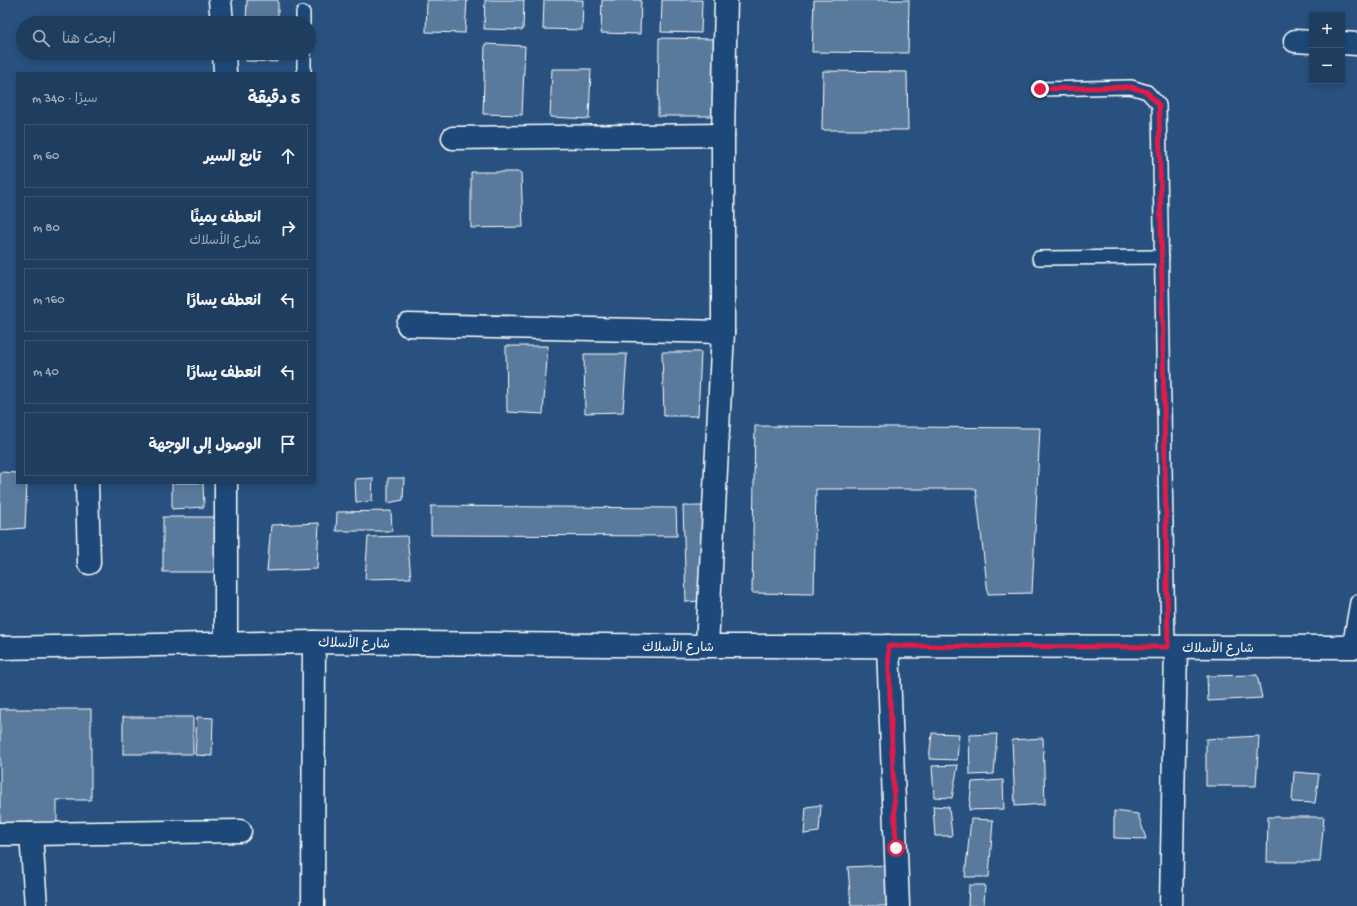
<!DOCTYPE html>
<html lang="ar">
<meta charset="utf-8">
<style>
:root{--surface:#1e3d5f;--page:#264465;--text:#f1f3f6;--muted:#a1aebd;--line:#3c5674}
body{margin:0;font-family:"Gochi Hand","Playpen Sans Arabic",sans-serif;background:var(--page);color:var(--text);direction:rtl}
.controls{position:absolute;right:12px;top:12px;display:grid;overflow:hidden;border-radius:0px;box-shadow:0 2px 6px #0003}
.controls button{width:36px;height:36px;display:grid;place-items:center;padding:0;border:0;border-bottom:1px solid var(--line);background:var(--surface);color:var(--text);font:20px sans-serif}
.stop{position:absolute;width:12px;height:12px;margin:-9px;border:3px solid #e11d48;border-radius:50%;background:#fff}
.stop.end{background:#e11d48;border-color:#fff;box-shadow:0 1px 4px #0008}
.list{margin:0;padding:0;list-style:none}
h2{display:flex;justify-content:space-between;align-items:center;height:52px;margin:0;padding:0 16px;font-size:17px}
h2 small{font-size:13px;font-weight:400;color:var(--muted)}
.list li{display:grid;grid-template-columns:26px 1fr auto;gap:12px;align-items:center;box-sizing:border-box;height:64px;margin:0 8px 8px;padding:0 8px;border:1px solid var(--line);border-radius:0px}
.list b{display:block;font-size:15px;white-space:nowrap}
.list p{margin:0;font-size:13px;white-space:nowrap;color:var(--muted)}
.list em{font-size:13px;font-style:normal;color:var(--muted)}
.icon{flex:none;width:22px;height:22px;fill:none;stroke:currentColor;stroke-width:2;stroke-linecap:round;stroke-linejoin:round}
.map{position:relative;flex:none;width:1357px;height:906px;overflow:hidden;direction:ltr}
.search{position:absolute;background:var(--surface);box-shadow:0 2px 6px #0003;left:16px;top:16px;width:300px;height:44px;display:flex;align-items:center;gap:10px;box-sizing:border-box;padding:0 14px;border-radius:22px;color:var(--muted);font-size:15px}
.panel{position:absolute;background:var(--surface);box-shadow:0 2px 6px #0003;left:16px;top:72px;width:300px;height:412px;border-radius:0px;direction:rtl}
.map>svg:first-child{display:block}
.building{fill:#5a7a9d;stroke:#fff}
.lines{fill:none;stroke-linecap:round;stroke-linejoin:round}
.service-casing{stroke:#fff;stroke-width:16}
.minor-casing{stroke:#fff;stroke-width:25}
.tertiary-casing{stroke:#fff;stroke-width:25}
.service{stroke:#1f4a7a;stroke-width:13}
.minor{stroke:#1f4a7a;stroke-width:22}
.tertiary{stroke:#1f4a7a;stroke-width:22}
.route{stroke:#e11d48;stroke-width:5}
.labels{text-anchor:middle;stroke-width:3;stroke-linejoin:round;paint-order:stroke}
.street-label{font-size:13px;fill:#fff;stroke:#1f4a7a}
</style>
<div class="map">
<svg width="1357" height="906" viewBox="0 0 1357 906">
<rect width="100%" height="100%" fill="#28517f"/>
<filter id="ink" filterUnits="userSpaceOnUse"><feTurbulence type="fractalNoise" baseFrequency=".025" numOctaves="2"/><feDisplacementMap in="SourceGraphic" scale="8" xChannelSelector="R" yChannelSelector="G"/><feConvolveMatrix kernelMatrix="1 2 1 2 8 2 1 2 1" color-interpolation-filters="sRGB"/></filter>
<g filter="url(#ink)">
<g class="building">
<polygon points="247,0 278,0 278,23 246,23"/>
<polygon points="427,0 467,0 465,33 426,32"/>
<polygon points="485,0 524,0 523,30 484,29"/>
<polygon points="544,0 583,0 582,30 543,29"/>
<polygon points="602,0 641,0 640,34 601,33"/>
<polygon points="662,0 702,0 701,33 661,32"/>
<polygon points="814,0 909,0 908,53 812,52"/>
<polygon points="659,38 717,39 716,116 658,116"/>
<polygon points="485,44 525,46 522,115 483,114"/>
<polygon points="246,53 277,53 277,62 246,61"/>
<polygon points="552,69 591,69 589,119 550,117"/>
<polygon points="823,71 907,72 908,130 822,130"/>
<polygon points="471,172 521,172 523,227 471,228"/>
<polygon points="506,346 548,346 543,414 507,412"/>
<polygon points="662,352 701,352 698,416 664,416"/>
<polygon points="584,354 627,354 623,412 585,413"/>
<polygon points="755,426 1040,428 1032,593 988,594 976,489 816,489 814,594 752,593"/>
<polygon points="0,472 17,473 17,483 27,483 25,528 0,530"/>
<polygon points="373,478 372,501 356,502 355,479"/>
<polygon points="388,478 404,478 403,500 388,503"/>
<polygon points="172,483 203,483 204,507 172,509"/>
<polygon points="431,506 676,508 677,536 431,535"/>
<polygon points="683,506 703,506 700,601 686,602"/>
<polygon points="391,511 392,531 336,531 337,512"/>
<rect x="163" y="517" width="57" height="55"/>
<polygon points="319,523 317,569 267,571 271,525"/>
<polygon points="407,536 411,578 365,579 368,537"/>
<polygon points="1257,675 1262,698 1208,701 1207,676"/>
<polygon points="0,709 91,709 91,800 57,800 57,824 0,824"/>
<rect x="123" y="717" width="70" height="37"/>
<polygon points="197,717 213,718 212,756 195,755"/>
<polygon points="932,733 959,734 957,760 929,759"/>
<polygon points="997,734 994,774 970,775 969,735"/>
<polygon points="1259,736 1256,786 1206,786 1206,739"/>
<polygon points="1043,738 1045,804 1015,806 1012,740"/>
<polygon points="958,765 952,798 934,797 932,766"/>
<polygon points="1294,772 1319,774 1315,803 1292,802"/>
<polygon points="1003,780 1004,809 969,810 972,782"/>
<polygon points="821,805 819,832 804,834 806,807"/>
<polygon points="933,806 949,807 952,836 935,836"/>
<polygon points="1114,811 1138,814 1146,839 1114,838"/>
<polygon points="1268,817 1324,817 1320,862 1267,862"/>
<polygon points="971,819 993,820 989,877 965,877"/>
<polygon points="888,865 888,906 851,906 848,867"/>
<polygon points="969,885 985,885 984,906 968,906"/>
</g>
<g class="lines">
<defs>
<g id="service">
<polyline points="303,13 303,23"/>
<polyline points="304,53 304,73"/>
<polyline points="1040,89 1131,87 1147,92 1159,105 1168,647"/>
<polyline points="1039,258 1162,257"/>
<polyline points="1349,647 1357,602"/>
</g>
<g id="minor">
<polyline points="220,0 222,23"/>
<polyline points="1295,41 1312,42"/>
<polyline points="1342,43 1357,44"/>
<polyline points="224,53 225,73"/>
<polyline points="453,138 723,135"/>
<polyline points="408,325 723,332"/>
<polyline points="87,483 89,563"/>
<polyline points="226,483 226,643"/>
<polyline points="707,646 723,332 723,135 726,0"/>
<polyline points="888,646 898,906"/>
<polyline points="0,834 31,834 240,831"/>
<polyline points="31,834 36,906"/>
<polyline points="313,906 314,642"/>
<polyline points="1171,906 1176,647"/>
</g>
<polyline id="tertiary" points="0,648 314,642 707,646 1357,647"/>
</defs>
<use href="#service" class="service-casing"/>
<use href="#minor" class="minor-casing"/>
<use href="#tertiary" class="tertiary-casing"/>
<use href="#service" class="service"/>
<use href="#minor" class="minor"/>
<use href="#tertiary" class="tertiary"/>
</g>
</g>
<g class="lines" filter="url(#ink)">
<polyline class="route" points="896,848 888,646 1168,647 1159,105 1147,92 1131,87 1040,89"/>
</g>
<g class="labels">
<g class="street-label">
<text transform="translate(354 642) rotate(1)" y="5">شارع الأسلاك</text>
<text x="678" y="651">شارع الأسلاك</text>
<text x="1218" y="652">شارع الأسلاك</text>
</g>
</g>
</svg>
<div class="controls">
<button>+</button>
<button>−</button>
</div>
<div class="stop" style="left:896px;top:848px"></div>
<div class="stop end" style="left:1040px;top:89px"></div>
<div class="search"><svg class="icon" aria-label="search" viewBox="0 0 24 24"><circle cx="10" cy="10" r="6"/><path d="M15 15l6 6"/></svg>ابحث هنا</div>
<section class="panel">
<h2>5 دقيقة<small>سيرًا · 340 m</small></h2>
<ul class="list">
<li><svg class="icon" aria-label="ahead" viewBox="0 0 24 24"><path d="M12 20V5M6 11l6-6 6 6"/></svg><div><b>تابع السير</b></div><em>60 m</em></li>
<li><svg class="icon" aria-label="right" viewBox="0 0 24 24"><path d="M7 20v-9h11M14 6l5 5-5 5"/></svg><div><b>انعطف يمينًا</b><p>شارع الأسلاك</p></div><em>80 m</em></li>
<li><svg class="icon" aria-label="left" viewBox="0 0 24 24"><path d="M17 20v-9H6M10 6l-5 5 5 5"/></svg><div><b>انعطف يسارًا</b></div><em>160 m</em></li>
<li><svg class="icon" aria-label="left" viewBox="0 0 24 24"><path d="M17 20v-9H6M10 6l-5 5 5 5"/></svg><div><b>انعطف يسارًا</b></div><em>40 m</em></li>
<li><svg class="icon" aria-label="arrive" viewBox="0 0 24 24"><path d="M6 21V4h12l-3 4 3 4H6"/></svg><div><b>الوصول إلى الوجهة</b></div></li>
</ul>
</section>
</div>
